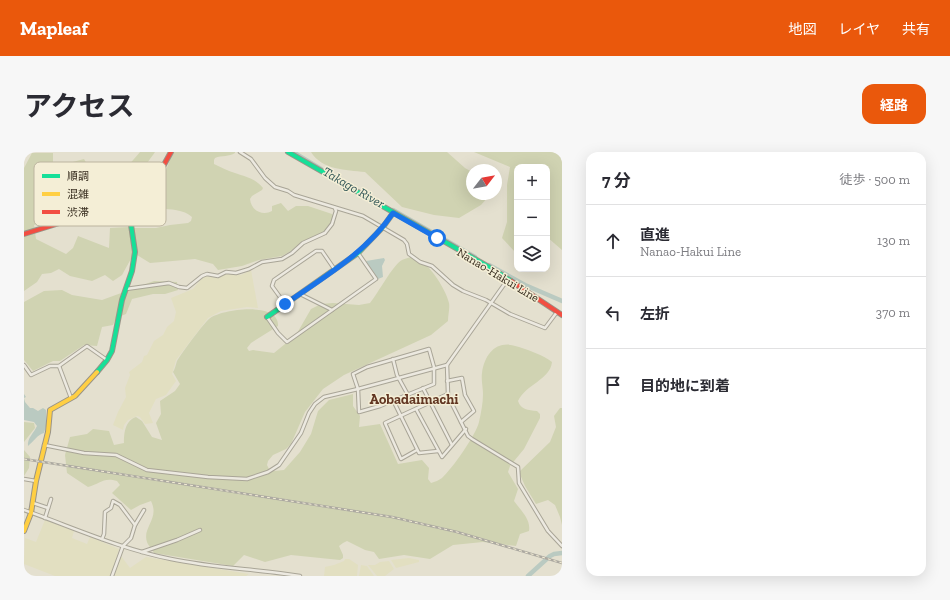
<!DOCTYPE html>
<html lang="ja">
<meta charset="utf-8">
<style>
:root{--surface:#fff;--page:#f7f7f7;--text:#2b2b33;--muted:#7c7c81;--line:#e1e1e2;--accent:#ea580c}
body{margin:0;font-family:"Zilla Slab","Noto Sans JP",serif;background:var(--page);color:var(--text)}
.controls{position:absolute;right:12px;top:12px;display:grid;overflow:hidden;border-radius:8px;box-shadow:0 4px 16px #0002}
.controls button{width:36px;height:36px;display:grid;place-items:center;padding:0;border:0;border-bottom:1px solid var(--line);background:var(--surface);color:var(--text);font:20px sans-serif}
.compass{position:absolute;left:442px;top:12px;width:36px;height:36px;border-radius:50%;background:var(--surface);box-shadow:0 4px 16px #0002;rotate:59deg}
.stop{position:absolute;width:12px;height:12px;margin:-9px;border:3px solid #1a73e8;border-radius:50%;background:#fff}
.stop.end{background:#1a73e8;border-color:#fff;box-shadow:0 1px 4px #0008}
.list{margin:0;padding:0;list-style:none}
h2{display:flex;justify-content:space-between;align-items:center;height:52px;margin:0;padding:0 16px;font-size:17px}
h2 small{font-size:13px;font-weight:400;color:var(--muted)}
.list li{display:grid;grid-template-columns:26px 1fr auto;gap:12px;align-items:center;box-sizing:border-box;height:72px;padding:0 16px;border-top:1px solid var(--line)}
.list b{display:block;font-size:15px;white-space:nowrap}
.list p{margin:0;font-size:13px;white-space:nowrap;color:var(--muted)}
.list em{font-size:13px;font-style:normal;color:var(--muted)}
.icon{flex:none;width:22px;height:22px;fill:none;stroke:currentColor;stroke-width:2;stroke-linecap:round;stroke-linejoin:round}
.map{position:relative;flex:none;width:538px;height:424px;overflow:hidden;border-radius:12px}
header{display:flex;align-items:center;gap:24px;box-sizing:border-box;height:56px;padding:0 20px;background:var(--accent);color:#fff}
header strong{font-size:19px}
nav{display:flex;gap:22px;margin-inline-start:auto;font-size:14px}
.intro{display:flex;align-items:center;justify-content:space-between;box-sizing:border-box;height:96px;padding:0 24px}
h1{margin:0;font-size:28px}
.button{padding:10px 18px;border-radius:12px;background:var(--accent);color:#fff;font-size:14px;font-weight:700}
main{display:flex;gap:24px;padding:0 24px}
aside{flex:1;background:var(--surface);border-radius:12px;box-shadow:0 4px 16px #0002}
.map>svg:first-child{display:block}
.farmland{fill:#e2dfc1}
.green{fill:#d0d3b2}
.water{fill:#bacac1}
.lines{fill:none;stroke-linecap:round;stroke-linejoin:round}
.river{stroke:#bacac1;stroke-width:4.5}
.street-casing{stroke:#a9a597;stroke-width:4.5}
.fast-casing{stroke:#999488;stroke-width:6}
.slow-casing{stroke:#999488;stroke-width:6}
.jam-casing{stroke:#999488;stroke-width:6}
.street{stroke:#ece9e0;stroke-width:2.5}
.fast{stroke:#16e098;stroke-width:4}
.slow{stroke:#ffcf43;stroke-width:4}
.jam{stroke:#f24e42;stroke-width:4}
.rail-casing{stroke:#aca9a1;stroke-width:2.5}
.rail{stroke:#f4eed6;stroke-width:1;stroke-dasharray:3;stroke-linecap:butt}
.route{stroke:#1a73e8;stroke-width:5}
.labels{text-anchor:middle;stroke-width:3;stroke-linejoin:round;paint-order:stroke}
.street-label{font-size:12px;fill:#382e20;stroke:#f4eed6}
.water-label{font-size:13px;font-style:italic;fill:#305556;stroke:#f4eed6}
.quarter-label{font-size:14px;font-weight:bold;fill:#623622;stroke:#f4eed6}
.key{fill:#f4eed6;stroke:#bcb49f;stroke-width:1}
.key-label{font-size:11px;fill:#382e20}
</style>
<header>
<strong>Mapleaf</strong>
<nav><a>地図</a><a>レイヤ</a><a>共有</a></nav>
</header>
<div class="intro"><h1>アクセス</h1><a class="button">経路</a></div>
<main>
<div class="map">
<svg width="538" height="424" viewBox="0 0 538 424">
<rect width="100%" height="100%" fill="#e4e0cf"/>
<g class="farmland">
<polygon points="227,118 234,156 223,155 197,159 184,166 152,208 148,222 152,229 142,243 132,247 125,261 129,271 121,272 116,265 113,264 104,268 100,273 99,278 89,273 94,260 102,245 101,236 106,223 105,220 118,210 120,204 123,203 130,189 139,183 143,175 150,169 152,160 147,146 169,137 180,124 195,126 202,121 217,123"/>
<polygon points="21,368 50,379 48,386 63,392 66,385 95,397 87,424 31,424 0,412 1,386 12,390"/>
<polygon points="97,404 106,416 122,405 225,422 222,424 90,424"/>
<polygon points="385,406 395,408 395,410 372,416 367,408"/>
<polygon points="321,407 325,407 334,413 333,424 300,424 301,415 310,413 320,409"/>
<polygon points="365,409 370,417 361,424 353,424 344,413 351,413 356,410"/>
<polygon points="337,413 343,414 350,424 335,424"/>
</g>
<g class="green">
<path d="M116 0H131C120 16 113 21 119 41 112 52 98 52 86 54L83 50C82 36 107 11 116 0Z"/>
<path d="M149 0H211V1C205 5 198 3 191 6L190 8V12C197 15 204 19 211 21 222 25 231 26 239 36L238 38 228 44 226 47C227 59 239 64 248 59V54L257 51 264 59 272 54H284L308 62 311 66V71L304 78 258 104 235 108 218 114 194 118 189 112 171 107 126 111 113 103 110 76H132L146 73 164 71 167 69 168 65C160 57 146 58 136 56L133 52 132 44Z"/>
<path d="M287 0H423L441 16 448 20V42H464V45L457 53 435 66 410 63 378 55 341 20C322 18 298 18 287 0Z"/>
<polygon points="450,0 538,0 538,98 523,85 523,15 493,15 493,101 491,100 478,86 483,70 483,33 486,15"/>
<path d="M8 1H29V12L17 13 14 15 17 25 14 43C31 57 37 49 48 34L41 20V12L60 7 67 19 62 33 58 55 51 61 10 73 12 87 42 102 49 96 54 84 85 96 86 76 105 75 109 103 98 123 89 129 81 123 68 129 46 124 35 117 27 121 18 122 13 130 0 139V16Z"/>
<path d="M387 105C402 105 422 137 425 151 426 156 424 163 424 169L407 183 320 223 299 237 281 260 267 292 262 297 249 303 244 309 243 313 245 317 250 319 260 318 276 300 287 282 294 259 305 248 329 242V254L336 264 335 275 356 272 374 312 398 308 405 316 404 327 407 331C411 330 415 328 418 326 428 317 452 283 455 270 457 261 459 251 459 242 459 235 457 228 458 221 461 200 474 187 495 195 507 199 519 203 528 210 526 228 502 232 494 249 497 258 504 258 513 259L516 262V266L500 297 486 314 484 320 494 337 490 349C497 359 507 367 505 379L496 382 492 394 459 390 429 393 406 407 380 403 355 407 350 400 341 398 323 389 319 391 315 394 319 403V406L316 408 267 403 241 410 220 403 209 414 130 401C128 397 124 393 123 390 118 375 136 367 127 349L116 353 107 358 88 341 96 333 93 329C79 325 76 332 64 335L43 321 41 303 46 285 63 282 69 277 85 279 90 293 100 291C100 281 101 269 112 265L118 269 128 285 138 288 132 271 137 262 136 249 151 239 156 232 149 220C151 217 152 212 153 209 157 202 179 172 185 167 197 157 256 149 254 174L227 191 223 196 225 199 229 198 250 201 272 183 287 157 297 152 309 151 335 153 346 151C355 140 368 114 378 108 380 107 384 106 387 105Z"/>
<polygon points="130,129 153,130 154,138 141,142 129,142 108,147 102,162 92,166 89,173 78,175 73,194 60,193 36,209 29,209 9,219 0,208 0,150 20,139 38,138 48,143 78,148"/>
<polygon points="536,256 538,256 538,373 536,365 531,353 524,348 512,352 501,334 495,320 526,290 532,275 530,264"/>
<polygon points="0,270 10,271 11,276 0,290"/>
<polygon points="0,298 6,305 5,316 0,324"/>
</g>
<g class="water">
<polygon points="360,106 361,108 358,114 359,125 354,127 342,109"/>
<path d="M0 242 2 245 0 246 1 250 6 256H9L14 259 19 256 22 258V274L20 281C14 282 9 290 4 294 3 286 10 281 13 274L10 270 0 268Z"/>
</g>
<g class="lines">
<g class="river">
<polyline points="269,0 297,17"/>
<polyline points="369,58 451,105"/>
<polyline points="465,113 501,133 538,149"/>
<polyline points="504,424 526,404 530,402 538,401"/>
</g>
<defs>
<g id="street">
<polyline points="216,0 227,7 241,26 251,35 264,39 270,43 339,64 380,88 383,92 385,102 396,110 408,114 429,133 439,139 462,148 486,162 521,176 533,160"/>
<polyline points="484,127 423,213 424,242 426,248 444,284 448,287 494,315 495,331 524,379 538,394"/>
<polyline points="102,137 145,131 155,135 163,136 178,124 183,122 194,124 202,120 212,121 225,117 238,110 258,107 268,101 279,91 301,81 308,72 312,59 311,56"/>
<polyline points="276,142 308,158"/>
<polyline points="261,152 248,134 250,128 292,99 298,99 311,118"/>
<polyline points="243,165 254,181 263,190 352,127 334,101"/>
<polygon points="405,197 410,215 410,232 356,254 335,260 334,237 329,222 343,215"/>
<polyline points="369,207 373,223 384,243"/>
<polyline points="0,213 7,223 26,214 35,214 63,194 83,208"/>
<polyline points="35,214 47,246"/>
<polyline points="423,229 438,226 441,243 450,259 437,270"/>
<polyline points="399,236 428,293"/>
<polyline points="369,248 395,301 414,299"/>
<polyline points="392,257 418,305 442,277"/>
<polyline points="20,293 60,301 92,303 123,318 184,325 223,327 244,320 255,313 277,281 285,261 291,252 300,245 334,237 423,213"/>
<polyline points="393,298 377,307 361,271 424,242"/>
<polyline points="0,327 12,329"/>
<polyline points="9,351 24,356"/>
<path d="M0 358C48 375 96 397 147 407 189 416 233 417 276 424"/>
<polyline points="21,366 27,347"/>
<polyline points="78,387 80,382 81,360 87,356 89,349 96,353 111,373"/>
<polyline points="118,400 153,388 176,378"/>
<polyline points="88,424 99,394 107,386 111,373 120,358"/>
</g>
<g id="fast">
<polyline points="264,0 472,119 487,129"/>
<polyline points="243,165 334,101 359,75 369,61"/>
<polyline points="73,220 83,208 88,199 98,148 108,119 111,100 105,59"/>
</g>
<polyline id="slow" points="0,379 7,361 12,329 24,280 26,258 51,244 73,220"/>
<g id="jam">
<polyline points="0,82 42,69 105,59 112,56 120,49 147,0"/>
<polyline points="487,129 538,163"/>
</g>
</defs>
<use href="#street" class="street-casing"/>
<use href="#fast" class="fast-casing"/>
<use href="#slow" class="slow-casing"/>
<use href="#jam" class="jam-casing"/>
<use href="#street" class="street"/>
<use href="#fast" class="fast"/>
<use href="#slow" class="slow"/>
<use href="#jam" class="jam"/>
<defs>
<polyline id="rail" points="0,307 368,365 433,380 538,411"/>
</defs>
<use href="#rail" class="rail-casing"/>
<use href="#rail" class="rail"/>
</g>
<g class="lines">
<path class="route" d="M261 152C300 125 342 101 369 61L413 86"/>
</g>
<g class="labels">
<g class="street-label">
<text transform="translate(474 123) rotate(31)" y="4">Nanao-Hakui Line</text>
</g>
<g class="water-label">
<text transform="translate(330 35) rotate(30)" y="5">Takago River</text>
</g>
<g class="quarter-label">
<text x="390" y="252">Aobadaimachi</text>
</g>
</g>
<rect x="10" y="10" width="132" height="64" rx="6" class="key"/>
<rect x="18" y="22" width="18" height="4" fill="#16e098"/>
<rect x="18" y="40" width="18" height="4" fill="#ffcf43"/>
<rect x="18" y="58" width="18" height="4" fill="#f24e42"/>
<g class="key-label">
<text x="43" y="28">順調</text>
<text x="43" y="46">混雑</text>
<text x="43" y="64">渋滞</text>
</g>
</svg>
<div class="controls">
<button>+</button>
<button>−</button>
<button><svg class="icon" aria-label="layers" viewBox="0 0 24 24"><path d="M12 4l9 5-9 5-9-5zM3 14l9 5 9-5"/></svg></button>
</div>
<svg class="compass" viewBox="-18 -18 36 36"><path d="M0-13l5 13h-10z" fill="#e53935"/><path d="M0 13l5-13h-10z" fill="#7c7c81"/></svg>
<div class="stop" style="left:413px;top:86px"></div>
<div class="stop end" style="left:261px;top:152px"></div>
</div>
<aside>
<h2>7 分<small>徒歩 · 500 m</small></h2>
<ul class="list">
<li><svg class="icon" aria-label="ahead" viewBox="0 0 24 24"><path d="M12 20V5M6 11l6-6 6 6"/></svg><div><b>直進</b><p>Nanao-Hakui Line</p></div><em>130 m</em></li>
<li><svg class="icon" aria-label="left" viewBox="0 0 24 24"><path d="M17 20v-9H6M10 6l-5 5 5 5"/></svg><div><b>左折</b></div><em>370 m</em></li>
<li><svg class="icon" aria-label="arrive" viewBox="0 0 24 24"><path d="M6 21V4h12l-3 4 3 4H6"/></svg><div><b>目的地に到着</b></div></li>
</ul>
</aside>
</main>
